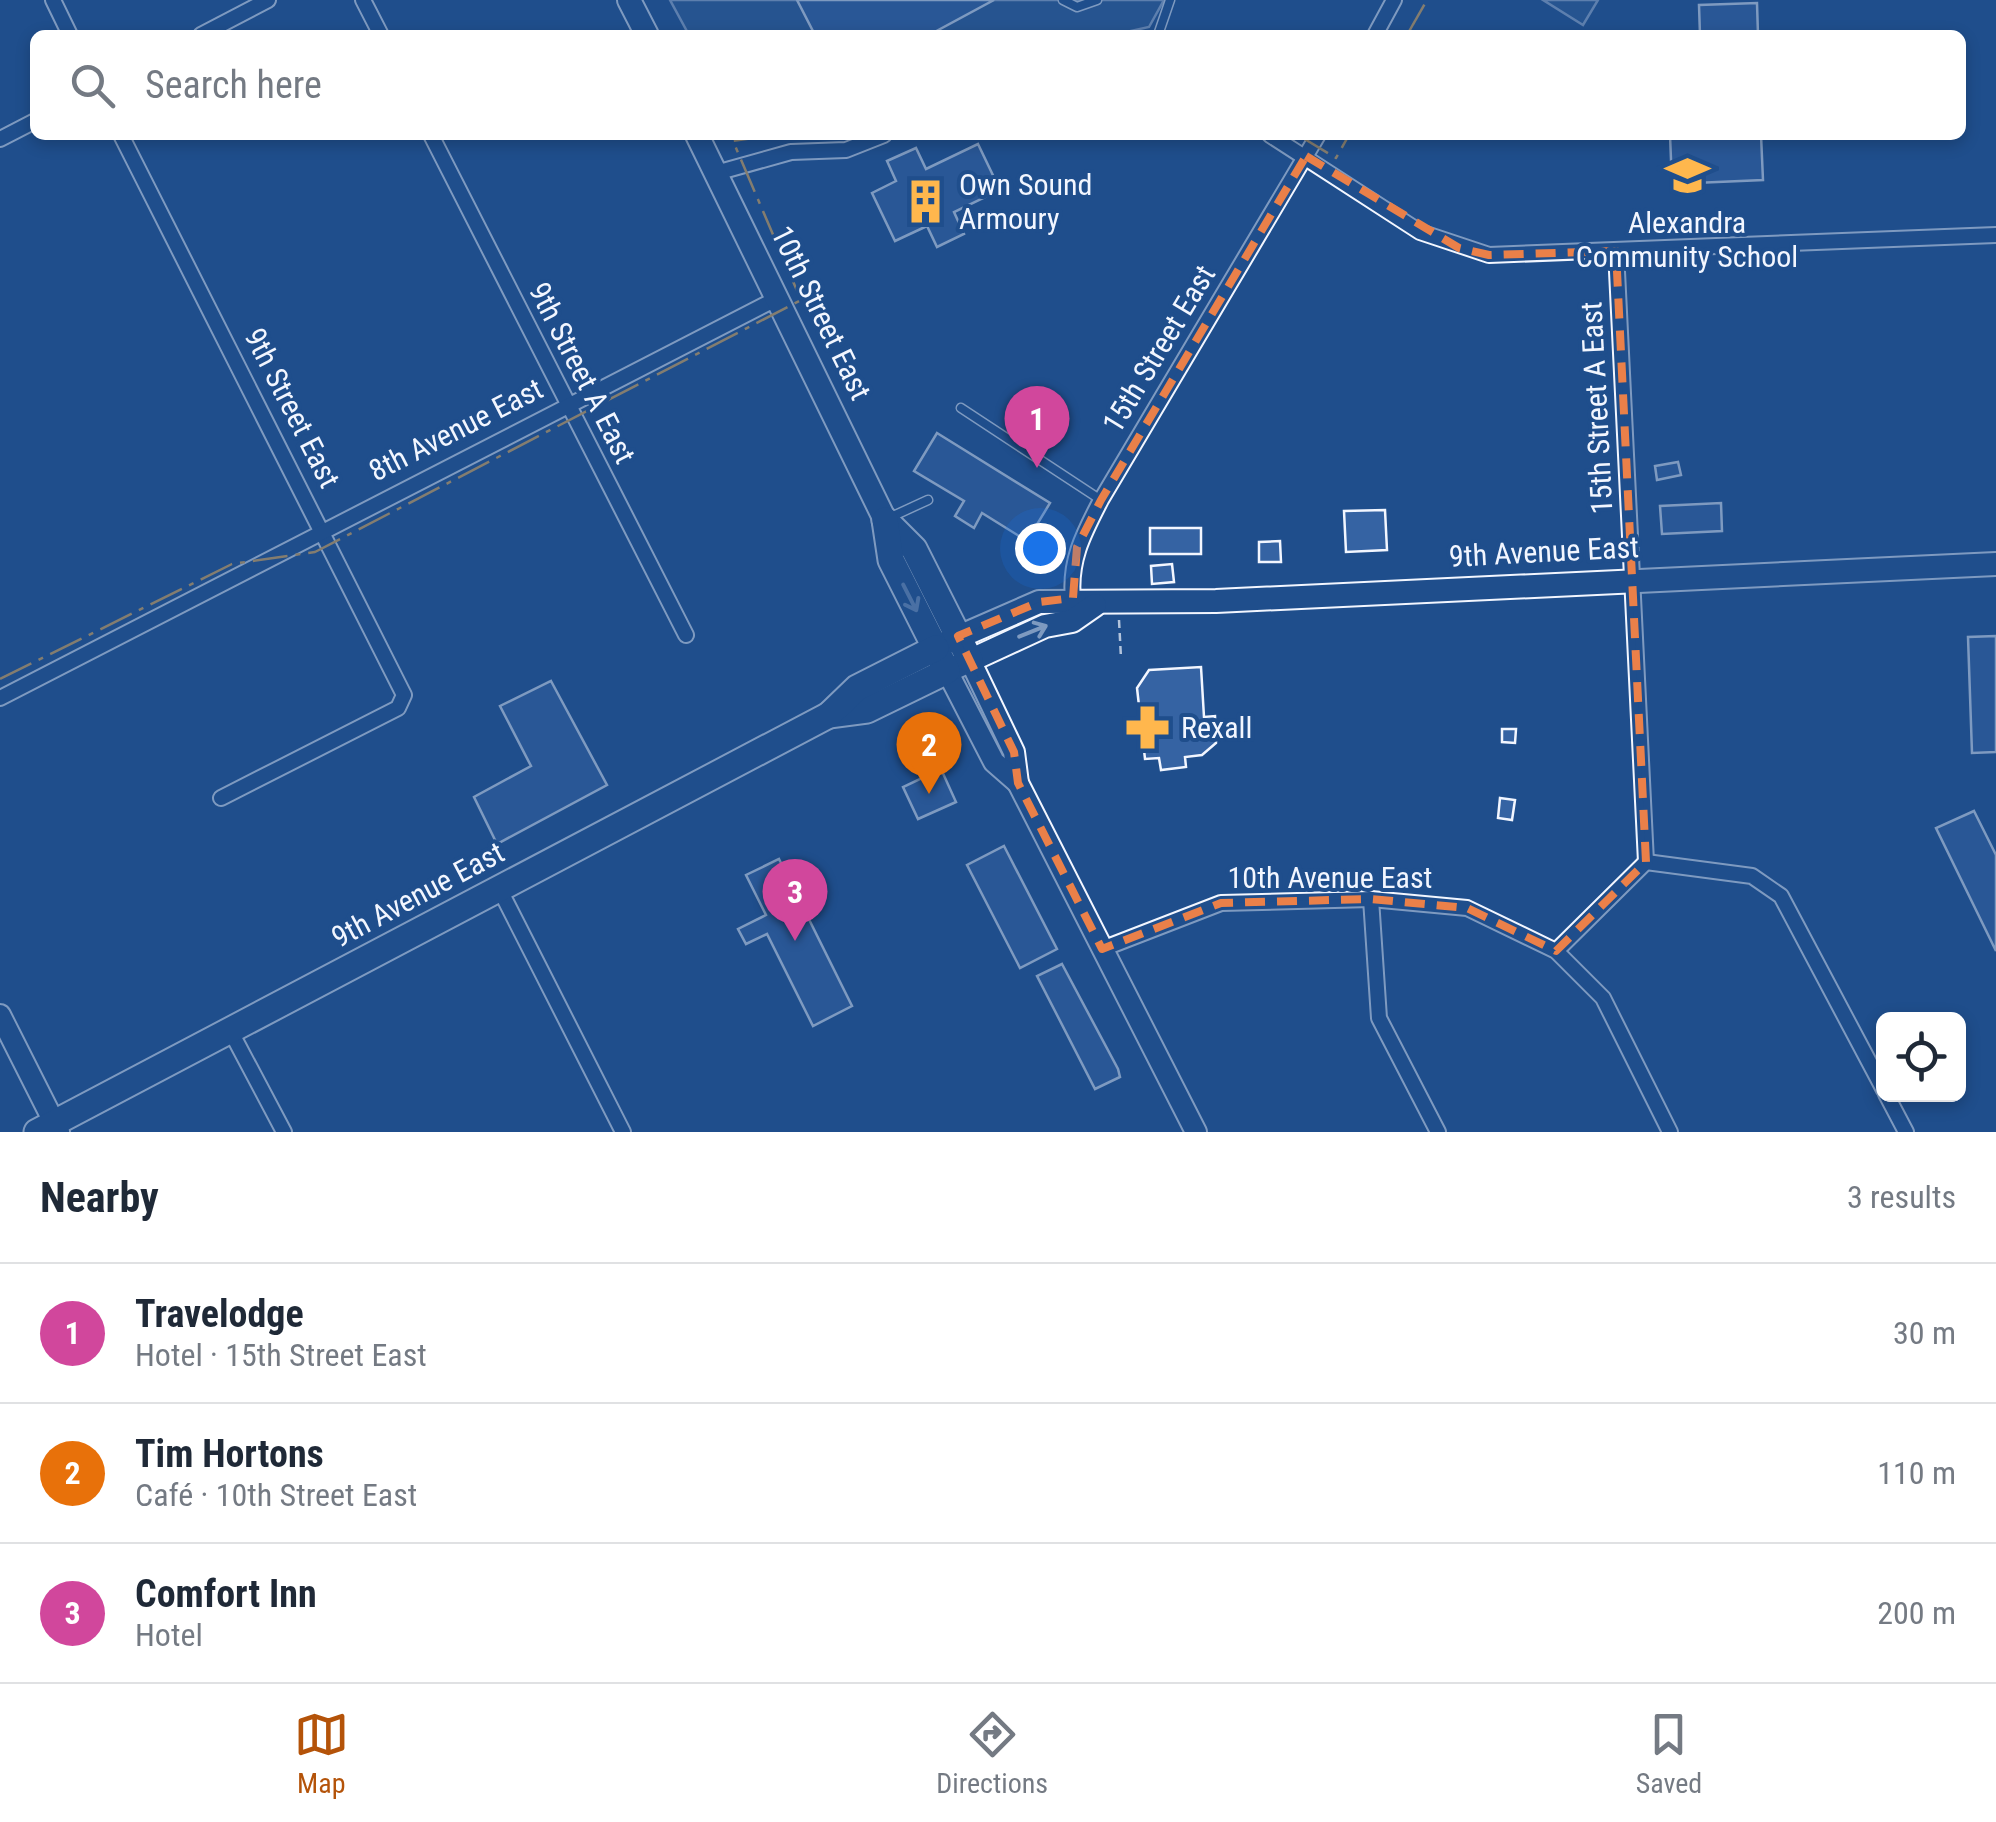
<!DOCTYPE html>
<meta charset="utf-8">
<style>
:root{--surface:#fff;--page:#f2f2f3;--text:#1f2937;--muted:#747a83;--line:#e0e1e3;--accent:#b45309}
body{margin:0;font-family:"Roboto Condensed",sans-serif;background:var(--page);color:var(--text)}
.controls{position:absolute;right:30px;bottom:30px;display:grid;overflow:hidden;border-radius:15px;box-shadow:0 5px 15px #0003}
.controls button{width:90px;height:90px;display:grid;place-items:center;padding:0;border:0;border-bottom:2px solid var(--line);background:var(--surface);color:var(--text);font:50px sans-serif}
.you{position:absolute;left:1040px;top:548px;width:35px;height:35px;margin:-25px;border:8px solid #fff;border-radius:50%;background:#1a73e8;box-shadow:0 0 0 15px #1a73e833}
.badge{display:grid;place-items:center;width:65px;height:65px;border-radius:50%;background:var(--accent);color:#fff;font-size:32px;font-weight:700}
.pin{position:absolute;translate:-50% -82px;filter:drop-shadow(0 2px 5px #0008)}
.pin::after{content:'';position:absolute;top:52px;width:35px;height:30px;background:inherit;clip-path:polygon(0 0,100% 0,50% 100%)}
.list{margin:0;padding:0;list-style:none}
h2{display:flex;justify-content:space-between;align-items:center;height:130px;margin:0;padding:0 40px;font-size:42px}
h2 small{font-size:32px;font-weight:400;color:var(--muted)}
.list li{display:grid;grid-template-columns:65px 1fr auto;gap:30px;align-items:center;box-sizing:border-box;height:140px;padding:0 40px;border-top:2px solid var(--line)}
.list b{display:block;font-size:38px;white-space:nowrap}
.list p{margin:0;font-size:32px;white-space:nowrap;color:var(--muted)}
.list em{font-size:32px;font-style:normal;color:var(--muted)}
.icon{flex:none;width:55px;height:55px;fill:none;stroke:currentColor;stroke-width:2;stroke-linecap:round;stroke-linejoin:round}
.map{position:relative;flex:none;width:1996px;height:1132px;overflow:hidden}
.search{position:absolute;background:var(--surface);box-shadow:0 5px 15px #0003;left:30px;right:30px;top:30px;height:110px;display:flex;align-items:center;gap:25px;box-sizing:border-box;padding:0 35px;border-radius:15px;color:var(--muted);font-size:38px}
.sheet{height:550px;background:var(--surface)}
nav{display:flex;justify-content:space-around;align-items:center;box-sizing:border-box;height:140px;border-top:2px solid var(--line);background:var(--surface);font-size:28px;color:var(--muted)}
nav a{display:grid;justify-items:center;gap:5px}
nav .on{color:var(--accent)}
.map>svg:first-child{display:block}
.green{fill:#305b95;stroke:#a8bbd7;stroke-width:2.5}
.building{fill:#3563a3;stroke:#f2f6ff;stroke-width:2.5}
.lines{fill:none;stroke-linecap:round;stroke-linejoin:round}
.lane-casing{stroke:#f2f6ff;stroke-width:11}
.street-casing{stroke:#f2f6ff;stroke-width:18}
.secondary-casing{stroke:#f2f6ff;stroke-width:24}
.primary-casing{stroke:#f2f6ff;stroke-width:26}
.highway-casing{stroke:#f2f6ff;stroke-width:29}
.path{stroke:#b3c4dc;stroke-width:2.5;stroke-dasharray:8 5;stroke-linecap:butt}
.lane{stroke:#1f4e8c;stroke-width:8}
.street{stroke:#1f4e8c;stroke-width:14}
.secondary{stroke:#1f4e8c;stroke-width:20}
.primary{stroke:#1f4e8c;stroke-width:22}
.highway{stroke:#1f4e8c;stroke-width:25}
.power{stroke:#ffb74d;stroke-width:2.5;stroke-dasharray:35 8 5 8;stroke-linecap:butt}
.oneway{stroke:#7e9ac0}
.marked{fill:none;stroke:#ea8049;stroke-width:8;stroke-dasharray:20 12;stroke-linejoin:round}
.labels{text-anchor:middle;stroke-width:8;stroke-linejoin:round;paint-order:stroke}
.poi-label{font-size:30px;fill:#f2f6ff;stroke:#1f4e8c;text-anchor:start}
.street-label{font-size:30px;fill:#f2f6ff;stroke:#1f4e8c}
</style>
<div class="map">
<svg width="1996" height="1132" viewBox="0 0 1996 1132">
<rect width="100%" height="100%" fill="#1f4e8c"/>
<g class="green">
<polygon points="670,0 1164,0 1149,27 1113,35 689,35"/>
<polygon points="1543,0 1598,0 1583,25"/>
</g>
<g class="building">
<polygon points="797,0 994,0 929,35 815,35"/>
<polygon points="1757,3 1758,35 1700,35 1699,5"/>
<polygon points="1670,135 1761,135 1763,180 1672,184"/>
<polygon points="978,144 1000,190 954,212 964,234 937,247 927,226 895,241 872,193 896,181 887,161 916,148 926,169"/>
<polygon points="937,433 1050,503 1027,541 982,513 974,528 955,516 964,501 914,471"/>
<polygon points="1678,462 1681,475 1657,480 1655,466"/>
<polygon points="1721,503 1722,531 1662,534 1660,506"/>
<polygon points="1385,510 1387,550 1346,552 1344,511"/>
<rect x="1150" y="528" width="51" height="26"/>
<polygon points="1280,541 1281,562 1259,562 1259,542"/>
<polygon points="1172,564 1174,582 1152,584 1151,566"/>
<polygon points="1996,636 1996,752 1972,753 1968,637"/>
<polygon points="1201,667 1204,717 1215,716 1216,743 1202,755 1185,757 1186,767 1161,770 1159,758 1145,759 1137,688 1149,670"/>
<polygon points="551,681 607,785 497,844 474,797 531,766 500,706"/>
<polygon points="1502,729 1516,729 1515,743 1502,742"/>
<polygon points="941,769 956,802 918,819 903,787"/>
<polygon points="1500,798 1515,800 1512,820 1498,818"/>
<polygon points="1974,811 1996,855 1996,951 1936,828"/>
<polygon points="1004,846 1057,949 1020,968 967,865"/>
<polygon points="779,859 852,1006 813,1026 767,934 746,944 738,929 766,915 746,875"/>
<polygon points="1062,964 1118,1069 1120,1077 1095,1089 1037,976"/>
</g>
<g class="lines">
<defs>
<g id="lane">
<polyline points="1063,0 1077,7 1097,0"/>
<polyline points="1158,35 1170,0"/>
<polyline points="961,408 1101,500"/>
<polyline points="891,517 928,500"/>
</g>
<g id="street">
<polyline points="53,0 70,35"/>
<polyline points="363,0 381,35"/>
<polyline points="201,35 268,0"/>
<polyline points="1375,35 1394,0"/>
<polyline points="121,135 404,695 398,708 221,798"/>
<polyline points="431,135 686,635"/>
<polyline points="1270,135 1420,232 1489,255 1996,235"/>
<polyline points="0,139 35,121"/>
<polyline points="716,173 791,152 846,150 884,135"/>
<polyline points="1616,251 1646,862"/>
<path d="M1073 599C1069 560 1084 533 1101 500L1318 135"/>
<polyline points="0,698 778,298"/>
<polyline points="1646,862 1752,876 1781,896 1884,1090"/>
<polyline points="499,888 623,1132"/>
<polyline points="1371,899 1379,1018 1438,1132"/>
<polyline points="1102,949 1221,903 1371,899 1467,908 1556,951 1603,998 1670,1132"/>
<polyline points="1556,951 1646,862"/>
<polyline points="230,1030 284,1132"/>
<polyline points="1886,1094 1906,1132"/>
</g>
<g id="secondary">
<polyline points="970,660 1014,752 1018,783 1196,1132"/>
<polyline points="947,671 994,762 1018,783"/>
<polyline points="0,1015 59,1132"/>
</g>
<g id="primary">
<polyline points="629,0 647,35"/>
<polyline points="697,135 885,520"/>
<polyline points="945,643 1039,602 1216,601 1996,564"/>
<polyline points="954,668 1045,626 1072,621 1095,605"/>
</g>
<g id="highway">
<polyline points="885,520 914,549 970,660"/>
<polyline points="829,715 867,710 947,671 891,560 885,520"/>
<polyline points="37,1132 829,715 857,688 936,648"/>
</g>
</defs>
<use href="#lane" class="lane-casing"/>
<use href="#street" class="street-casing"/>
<use href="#secondary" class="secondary-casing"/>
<use href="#primary" class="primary-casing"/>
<use href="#highway" class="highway-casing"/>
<polyline class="path" points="1119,620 1121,658"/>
<use href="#lane" class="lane"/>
<use href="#street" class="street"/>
<use href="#secondary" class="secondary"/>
<use href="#primary" class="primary"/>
<use href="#highway" class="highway"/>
<g class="power">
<polyline points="1055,35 1056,35"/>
<polyline points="1407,35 1427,0"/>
<polyline points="1298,135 1336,158 1349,135"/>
<polyline points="0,679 232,564 315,552 801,300 733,141 775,135"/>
</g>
</g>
<defs><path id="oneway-shaft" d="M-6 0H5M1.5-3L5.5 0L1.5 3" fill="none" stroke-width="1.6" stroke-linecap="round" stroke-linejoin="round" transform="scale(2.5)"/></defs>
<g class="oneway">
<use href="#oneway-shaft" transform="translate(910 598) rotate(63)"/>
<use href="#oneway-shaft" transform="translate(1033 631) rotate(-22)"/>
</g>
<path d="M0 0H1996V1132H0ZM1306 156 1459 248 1489 255 1616 251 1646 862 1556 951 1467 908 1371 899 1221 903 1102 949 1018 783 1014 752 958 636 1039 602 1073 598 1077 547 1101 500Z" fill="#1f4e8c" fill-opacity=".55" fill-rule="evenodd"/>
<path class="marked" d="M1306 156 1459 248 1489 255 1616 251 1646 862 1556 951 1467 908 1371 899 1221 903 1102 949 1018 783 1014 752 958 636 1039 602 1073 598 1077 547 1101 500Z"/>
<defs>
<symbol id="school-bare" viewBox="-9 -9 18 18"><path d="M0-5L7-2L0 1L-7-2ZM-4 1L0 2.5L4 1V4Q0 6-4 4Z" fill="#ffb74d" stroke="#1f4e8c" stroke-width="2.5" paint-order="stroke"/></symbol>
<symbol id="building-bare" viewBox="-9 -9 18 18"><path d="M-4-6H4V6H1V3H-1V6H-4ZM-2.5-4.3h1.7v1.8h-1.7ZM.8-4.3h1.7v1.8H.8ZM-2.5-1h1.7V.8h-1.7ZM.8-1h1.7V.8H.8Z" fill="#ffb74d" stroke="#1f4e8c" stroke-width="2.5" paint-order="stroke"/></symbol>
<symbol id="pharmacy-bare" viewBox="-9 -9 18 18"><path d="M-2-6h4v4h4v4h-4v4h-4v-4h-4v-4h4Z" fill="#ffb74d" stroke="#1f4e8c" stroke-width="2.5" paint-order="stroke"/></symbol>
</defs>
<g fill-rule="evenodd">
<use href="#school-bare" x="1656" y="144" width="63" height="63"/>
<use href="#building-bare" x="894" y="170" width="63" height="63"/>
<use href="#pharmacy-bare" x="1116" y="696" width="63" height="63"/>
</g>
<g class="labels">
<g class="poi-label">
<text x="959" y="195">Own Sound<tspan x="959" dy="34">Armoury</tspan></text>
<text x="1687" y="233" text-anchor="middle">Alexandra<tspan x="1687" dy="34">Community School</tspan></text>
<text x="1181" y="738">Rexall</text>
</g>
<g class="street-label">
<text transform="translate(821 313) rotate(64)" y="10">10th Street East</text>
<text transform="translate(1159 349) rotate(-59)" y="10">15th Street East</text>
<text transform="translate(582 373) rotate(63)" y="10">9th Street A East</text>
<text transform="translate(292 408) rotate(63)" y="10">9th Street East</text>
<text transform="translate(1597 408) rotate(-93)" y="10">15th Street A East</text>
<text transform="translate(456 430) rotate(-27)" y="10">8th Avenue East</text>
<text transform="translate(1544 552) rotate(-3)" y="10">9th Avenue East</text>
<text x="1330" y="888">10th Avenue East</text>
<text transform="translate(418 895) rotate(-28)" y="10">9th Avenue East</text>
</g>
</g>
</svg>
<div class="controls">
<button><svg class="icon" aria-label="locate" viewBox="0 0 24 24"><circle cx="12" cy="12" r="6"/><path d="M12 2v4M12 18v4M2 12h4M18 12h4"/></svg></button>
</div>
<div class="you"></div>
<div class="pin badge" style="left:1037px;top:468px;background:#d1479c">1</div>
<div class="pin badge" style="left:929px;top:794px;background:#e8710a">2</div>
<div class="pin badge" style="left:795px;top:941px;background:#d1479c">3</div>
<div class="search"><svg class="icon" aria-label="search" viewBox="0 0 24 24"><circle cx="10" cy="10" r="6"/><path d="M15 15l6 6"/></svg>Search here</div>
</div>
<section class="sheet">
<h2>Nearby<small>3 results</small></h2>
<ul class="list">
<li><span class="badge" style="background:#d1479c">1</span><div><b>Travelodge</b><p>Hotel · 15th Street East</p></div><em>30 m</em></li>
<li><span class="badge" style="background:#e8710a">2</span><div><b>Tim Hortons</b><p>Café · 10th Street East</p></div><em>110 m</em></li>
<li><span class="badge" style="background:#d1479c">3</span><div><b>Comfort Inn</b><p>Hotel</p></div><em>200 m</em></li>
</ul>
</section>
<nav>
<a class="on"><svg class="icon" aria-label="map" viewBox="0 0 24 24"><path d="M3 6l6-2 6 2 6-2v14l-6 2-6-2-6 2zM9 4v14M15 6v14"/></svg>Map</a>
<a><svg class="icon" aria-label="directions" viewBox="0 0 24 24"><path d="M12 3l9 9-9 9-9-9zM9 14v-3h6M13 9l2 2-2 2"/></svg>Directions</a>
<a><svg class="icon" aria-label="saved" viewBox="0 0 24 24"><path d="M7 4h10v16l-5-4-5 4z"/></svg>Saved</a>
</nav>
